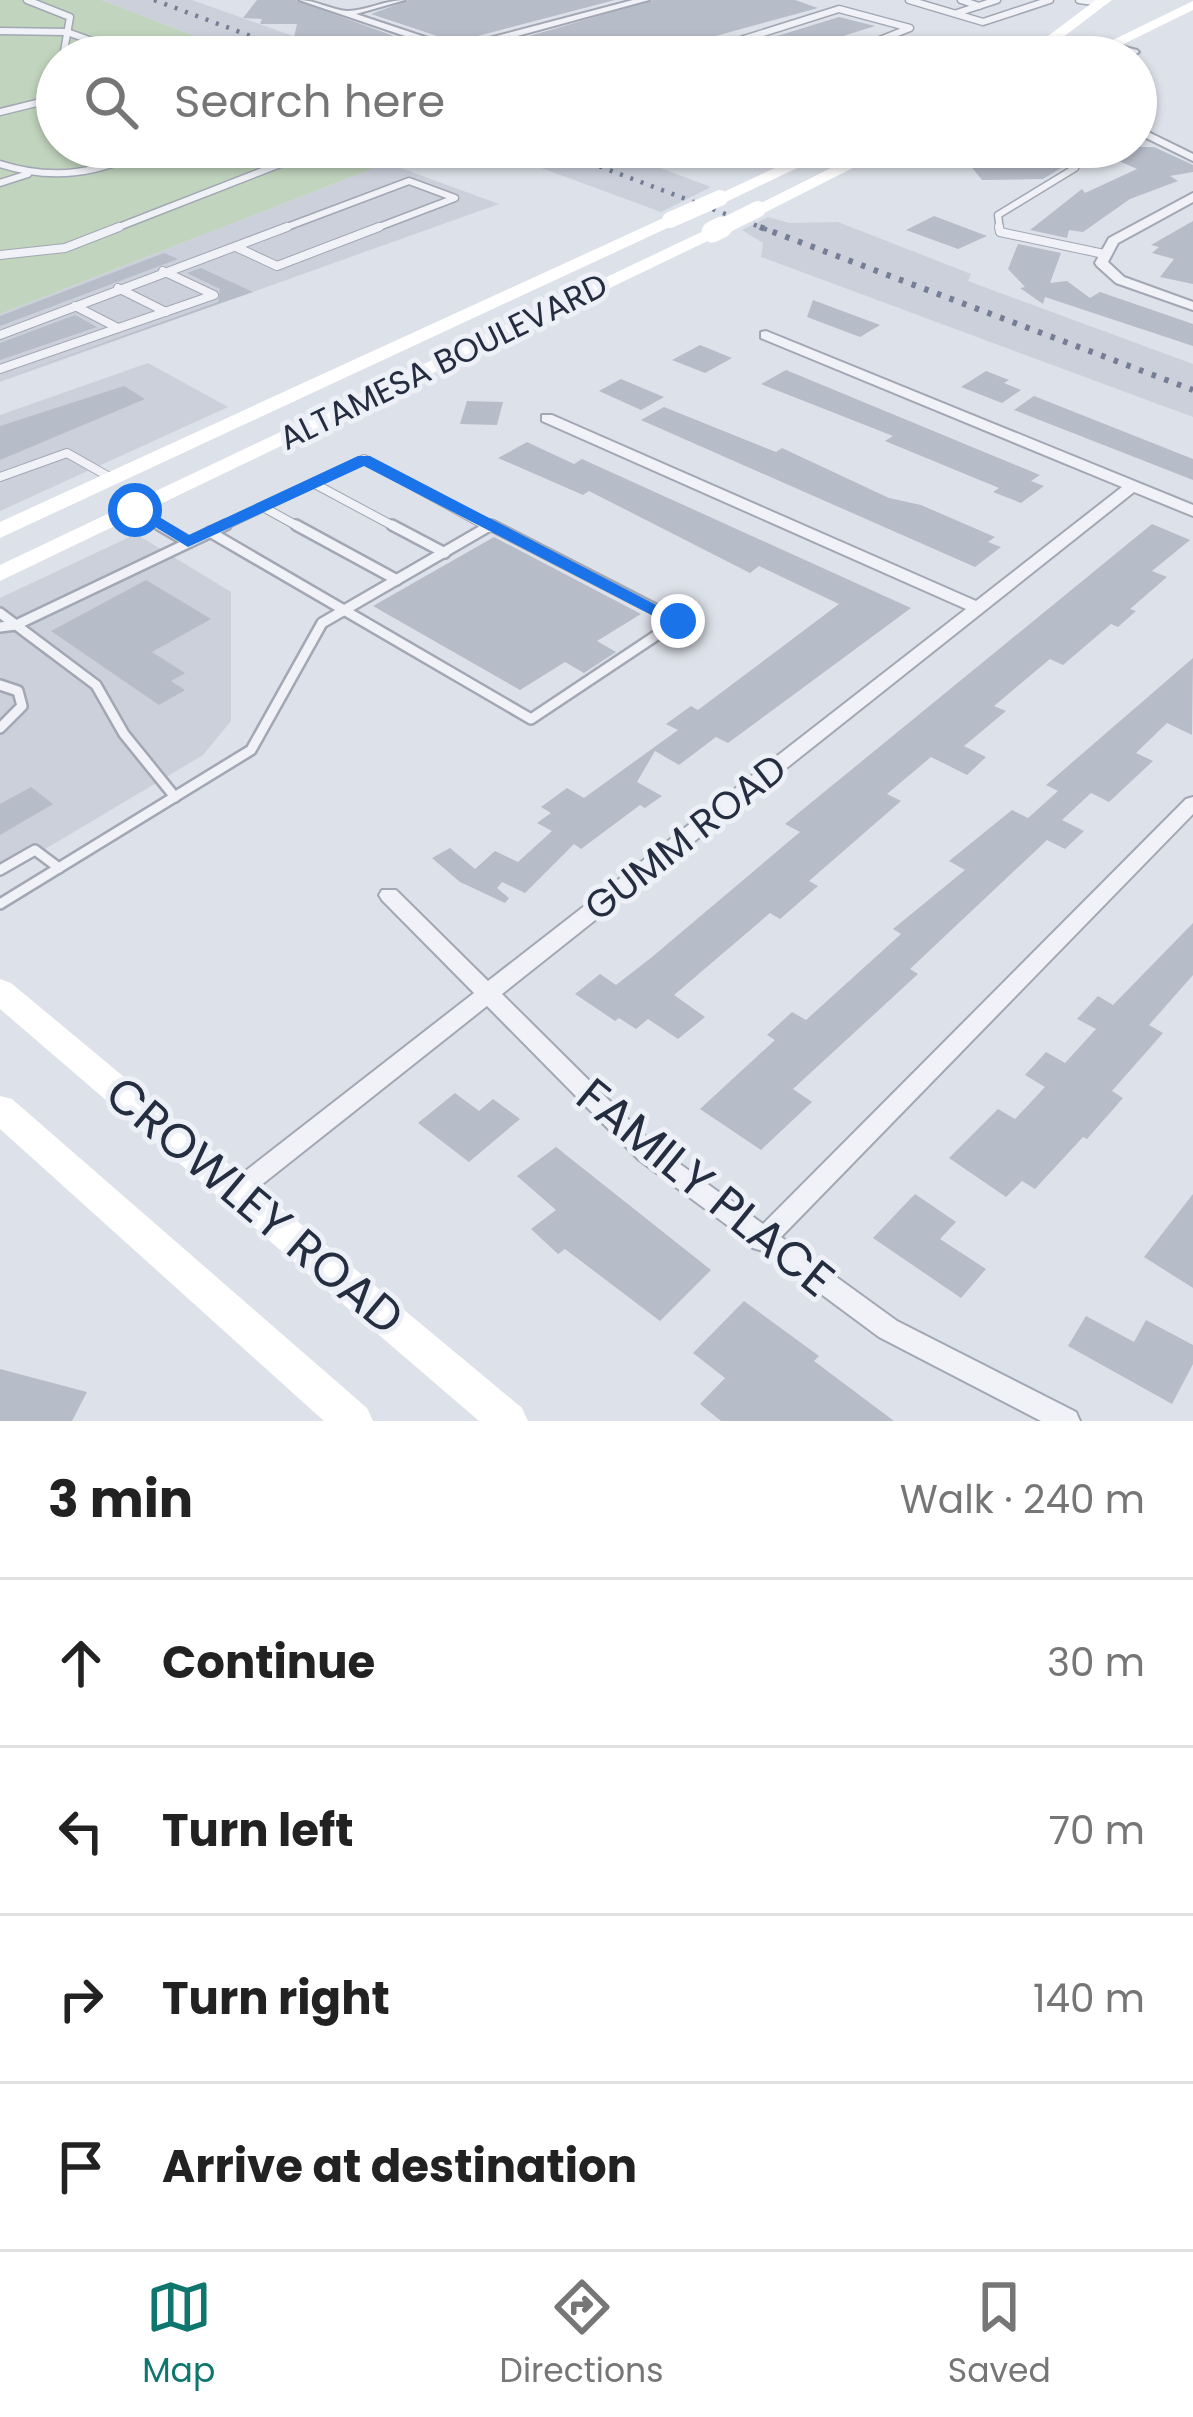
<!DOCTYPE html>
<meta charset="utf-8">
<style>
:root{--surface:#fff;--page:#f6f6f6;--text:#222;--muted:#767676;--line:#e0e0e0;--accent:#0f766e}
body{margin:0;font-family:Poppins,sans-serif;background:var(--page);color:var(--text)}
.stop{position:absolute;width:36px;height:36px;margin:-27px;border:9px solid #1a73e8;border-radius:50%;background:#fff}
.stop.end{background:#1a73e8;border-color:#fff;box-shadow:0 3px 12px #0008}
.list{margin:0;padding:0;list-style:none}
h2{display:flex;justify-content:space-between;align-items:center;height:156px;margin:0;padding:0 48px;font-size:51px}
h2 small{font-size:39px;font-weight:400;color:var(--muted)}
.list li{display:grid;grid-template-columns:78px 1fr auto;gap:36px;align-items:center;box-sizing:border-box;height:168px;padding:0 48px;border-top:3px solid var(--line)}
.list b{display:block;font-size:45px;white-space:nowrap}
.list em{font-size:39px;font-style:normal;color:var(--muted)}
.icon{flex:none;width:66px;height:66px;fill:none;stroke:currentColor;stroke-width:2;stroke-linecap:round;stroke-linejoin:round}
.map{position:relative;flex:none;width:1193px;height:1421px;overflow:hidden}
.search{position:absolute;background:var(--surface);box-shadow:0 3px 9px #0004;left:36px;right:36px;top:36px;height:132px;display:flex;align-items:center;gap:30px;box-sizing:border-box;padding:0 42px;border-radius:66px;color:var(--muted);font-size:45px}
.sheet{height:828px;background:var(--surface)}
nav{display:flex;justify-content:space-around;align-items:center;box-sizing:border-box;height:168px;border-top:3px solid var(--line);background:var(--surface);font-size:33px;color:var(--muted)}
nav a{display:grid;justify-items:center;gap:6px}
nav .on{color:var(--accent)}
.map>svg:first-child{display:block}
.built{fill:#cbd0db}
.green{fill:#c1d4bd}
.building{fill:#b7bcc9}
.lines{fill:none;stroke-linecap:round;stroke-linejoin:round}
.lane-far2-casing{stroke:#a2a7b3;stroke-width:9}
.lane-far1-casing{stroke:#a2a7b3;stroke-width:10}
.lane-casing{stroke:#a2a7b3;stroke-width:14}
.street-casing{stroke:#a2a7b3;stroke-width:4}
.lane-far2{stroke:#f0f2f7;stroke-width:6}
.lane-far1{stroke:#f0f2f7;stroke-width:8}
.lane{stroke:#f0f2f7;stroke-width:9}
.street{fill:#f0f2f7;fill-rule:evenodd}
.secondary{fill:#fff;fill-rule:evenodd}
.rail-far1{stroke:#757e94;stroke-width:4.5;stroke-dasharray:3 8;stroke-linecap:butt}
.rail{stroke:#757e94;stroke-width:6;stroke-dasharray:4.5 9;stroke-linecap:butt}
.secondary-bridge-far1{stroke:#fff;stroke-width:16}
.secondary-bridge{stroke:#fff;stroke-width:21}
.route{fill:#1a73e8}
.labels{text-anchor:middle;stroke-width:10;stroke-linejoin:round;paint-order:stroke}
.far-street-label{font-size:33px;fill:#252d41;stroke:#edf0f6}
.street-label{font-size:39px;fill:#252d41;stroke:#edf0f6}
.near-street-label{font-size:48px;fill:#252d41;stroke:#edf0f6}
</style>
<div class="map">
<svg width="1193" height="1421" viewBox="0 0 1193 1421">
<rect width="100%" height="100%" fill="#dde1e9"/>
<g class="built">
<polygon points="101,0 192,0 352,57 249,57"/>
<polygon points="484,147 604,147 711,187 661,212"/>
<polygon points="387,163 499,204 0,382 0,314"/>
<polygon points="768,217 789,223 838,222 971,274 968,281 1193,364 1193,417 761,257 763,243 742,230"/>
<polygon points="148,363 228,407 0,511 0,415"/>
<polygon points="136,534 231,592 231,721 203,755 0,876 0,598"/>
</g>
<polygon class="green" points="0,0 101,0 249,57 57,57 57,147 428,147 0,314"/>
<g class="building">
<polygon points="257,0 295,0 427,48 400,57 346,56 349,46 323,36 294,37 297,24 260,24 262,19 243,18"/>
<polygon points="409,0 615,0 455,42 371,14"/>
<polygon points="653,0 795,0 818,8 639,57 457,57"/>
<polygon points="839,17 875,26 812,46 774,37"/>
<polygon points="1088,147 1154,147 1193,165 1193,172 1170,176 1178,181 1130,199 1083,232 1069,230 1067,238 1030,230 1082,189 1085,193 1137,169"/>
<polygon points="986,152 1045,157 1061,168 1043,179 982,180 960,153"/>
<polygon points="934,216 987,236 958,249 906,230"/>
<polygon points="1193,221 1193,284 1160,277 1174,259 1152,253 1159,247 1151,245"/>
<polygon points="1018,244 1061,253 1050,283 1067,281 1090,298 1100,292 1193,324 1193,346 1045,297 1043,304 1020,288 1025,287 1008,269"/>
<polygon points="164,253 178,259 0,326 0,316"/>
<polygon points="201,268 253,292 0,380 218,302 220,289 187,273"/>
<polygon points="813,300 880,325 860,337 807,317"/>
<polygon points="75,315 97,327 0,360 0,343"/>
<polygon points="700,345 732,358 705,373 672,360"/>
<polygon points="786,370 1040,475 1031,481 1044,486 1021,503 993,492 999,488 885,441 893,436 761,384"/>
<polygon points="986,371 1009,380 1004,383 1021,390 1002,403 961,387"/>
<polygon points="621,379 664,397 641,410 599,391"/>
<polygon points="124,386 145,399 0,460 0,426"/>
<polygon points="1034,396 1193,459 1193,480 1014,410"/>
<polygon points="467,401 503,402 497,425 460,424"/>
<polygon points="664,407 776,452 782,448 889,498 921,505 995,537 988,542 1001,547 975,567 641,420"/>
<polygon points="527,442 574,464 582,459 911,608 728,743 716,737 679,765 655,751 637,782 662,796 645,808 640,805 581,849 574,844 525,893 502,882 497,888 509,898 505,903 460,882 432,858 450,848 475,869 495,851 518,862 552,831 537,823 551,813 541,807 567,788 584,798 678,730 666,724 691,706 698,710 839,604 759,566 750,573 589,491 583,495 498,458"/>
<polygon points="1152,524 1190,540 1152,571 1167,577 1130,609 1136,611 1118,627 1111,624 1063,665 1050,659 994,706 1006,711 964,746 986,757 967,775 931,757 887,794 901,801 809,881 818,886 780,919 770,913 674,995 705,1017 678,1039 648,1019 636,1029 619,1018 615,1021 575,994 600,974 616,985 652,957 800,832 785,824"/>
<polygon points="494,537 641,614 597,641 616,652 584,673 565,662 520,690 373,606"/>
<polygon points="146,580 211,619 152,652 185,673 171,681 185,690 159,705 51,631"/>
<polygon points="1193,658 1192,735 1167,723 1136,753 1153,761 1109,802 1091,793 1062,820 1084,831 1065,849 1047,840 910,969 918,974 793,1089 812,1102 761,1150 700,1109 775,1040 767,1035 792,1012 806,1020 901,934 893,929 965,870 949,861 1012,810 1028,818 1058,791 1046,785"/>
<polygon points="31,787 53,804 0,835 0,804"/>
<polygon points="1193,923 1193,975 1149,1025 1163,1033 1112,1091 1123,1098 1087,1139 1083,1137 1035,1189 1022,1181 1006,1197 949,1158 998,1109 1015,1119 1045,1087 1025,1075 1046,1052 1065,1063 1096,1029 1077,1019 1098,996 1113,1005"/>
<polygon points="455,1093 479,1111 493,1099 520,1119 469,1162 418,1123"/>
<polygon points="556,1147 711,1270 660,1321 565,1249 558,1254 531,1229 556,1210 517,1176"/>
<polygon points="915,1194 956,1222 940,1239 986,1269 961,1298 873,1238"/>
<polygon points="1193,1194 1193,1288 1144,1257"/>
<polygon points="744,1301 819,1356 814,1361 894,1421 721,1421 700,1404 725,1378 693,1353"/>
<polygon points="1086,1316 1134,1342 1146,1320 1193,1345 1193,1364 1172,1404 1068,1346"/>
<polygon points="0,1369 87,1392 72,1421 0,1421"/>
</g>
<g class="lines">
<defs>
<g id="lane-far2">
<polyline points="27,0 70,17 63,57"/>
<polyline points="909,0 983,22 1050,0"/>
<polyline points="961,0 979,6"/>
<polyline points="1079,0 1101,3"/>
<polyline points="957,13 997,0"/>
<polyline points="0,31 67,32 136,57"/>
<polyline points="744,39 797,57"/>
<polyline points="872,46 907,57"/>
<polyline points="687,57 839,9 910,28 837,57"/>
<polyline points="0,112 57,98"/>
<path d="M0 164C53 181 101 174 150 147"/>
<polyline points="0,183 28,174"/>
<polyline points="111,230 324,147"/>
<polyline points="279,230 409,181 455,198 371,230"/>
<polyline points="1000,230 998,215 1075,168 1044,147"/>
</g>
<g id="lane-far1">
<polyline points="999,227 1000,232 1104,254"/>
<polyline points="236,247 277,266 379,227"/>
<polyline points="0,255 65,248 119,227"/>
<polyline points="118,288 166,312"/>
<polyline points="75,306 118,328"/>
<polyline points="0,335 287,227"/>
<polyline points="0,369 214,295 163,271"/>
<polyline points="0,477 67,453 113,479"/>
<polyline points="313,483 397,528"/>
<polyline points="263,507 301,528"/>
<polyline points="135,510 164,528"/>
<polyline points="220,528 364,459 490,528"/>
</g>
<g id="lane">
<polyline points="159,525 188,542"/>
<polyline points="296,525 397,580"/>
<polyline points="392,525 445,553"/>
<polyline points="210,532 531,719 678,621 493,526"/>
<polyline points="0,613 96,685 124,734 175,797"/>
<polyline points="0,627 16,625 226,525"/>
<polyline points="0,685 18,691 22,706 0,728"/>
<polyline points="0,870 35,850 59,868"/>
<polyline points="0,904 251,750 322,623 491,525"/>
</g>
<g id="street">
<path d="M299 0C316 0 331 10 347 11 366 11 385 0 405 0L356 14 455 47 633 0H649L455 53Z"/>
<polygon points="1109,43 1137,50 1139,52 1134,55 1106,48 1104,46"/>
<polygon points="1136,126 1193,154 1193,161 1136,133"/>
<polygon points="1193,193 1193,202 1118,243 1108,262 1124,277 1193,302 1193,310 1116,283 1097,266 1095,263 1109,238"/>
<polygon points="766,331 1193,505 1193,516 1134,492 502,994 655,1146 763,1224 1186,799 1193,797 1193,814 781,1237 897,1321 1076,1412 1080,1421 1041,1421 879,1337 763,1251 753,1248 750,1242 639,1160 487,1006 246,1197 238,1200 230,1197 226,1190 230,1183 474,993 382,900 379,895 382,890 396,890 488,981 966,609 542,421 542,415 552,415 976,601 1122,487 761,338 761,332"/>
</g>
</defs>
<use href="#lane-far2" class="lane-far2-casing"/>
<use href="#lane-far1" class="lane-far1-casing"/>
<use href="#lane" class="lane-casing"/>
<use href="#street" class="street-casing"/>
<use href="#lane-far2" class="lane-far2"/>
<use href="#lane-far1" class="lane-far1"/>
<use href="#lane" class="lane"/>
<use href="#street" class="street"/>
<g class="secondary">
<polygon points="1096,0 1112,0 1037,57 1020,57"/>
<polygon points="1193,1 1193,10 1097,57 1078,57"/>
<polygon points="819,147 841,147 726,202 711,198"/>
<polygon points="873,147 894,147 764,213 749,209"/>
<polygon points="670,215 679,220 676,224 0,538 0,522"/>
<polygon points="712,227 718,228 718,236 0,581 0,565"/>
<polygon points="0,979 11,983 522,1408 528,1421 479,1421 0,1009"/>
<polygon points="0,1096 12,1099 367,1408 373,1421 324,1421 0,1129"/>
</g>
<g class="rail-far1">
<polyline points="154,0 307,57"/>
<polyline points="548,147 768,230"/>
</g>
<polyline class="rail" points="760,227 1193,390"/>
<g class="secondary-bridge-far1">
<polyline points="670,220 720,198"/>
<polyline points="716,230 758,209"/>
</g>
<polyline class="secondary-bridge" points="712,232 722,227"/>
</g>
<polygon class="route" points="358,456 370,456 687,621 671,625 364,466 188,547 127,510 141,506 189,535"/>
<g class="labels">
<g class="far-street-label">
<text transform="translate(443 361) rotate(-26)" y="12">ALTAMESA BOULEVARD</text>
</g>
<g class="street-label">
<text transform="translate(685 837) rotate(-38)" y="14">GUMM ROAD</text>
</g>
<g class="near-street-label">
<text transform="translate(706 1187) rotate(39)" y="17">FAMILY PLACE</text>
<text transform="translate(255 1205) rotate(40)" y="17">CROWLEY ROAD</text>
</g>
</g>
</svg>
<div class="stop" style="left:135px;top:510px"></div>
<div class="stop end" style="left:678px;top:621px"></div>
<div class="search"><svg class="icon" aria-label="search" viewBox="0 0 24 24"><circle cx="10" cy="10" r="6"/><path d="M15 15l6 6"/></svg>Search here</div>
</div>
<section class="sheet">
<h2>3 min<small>Walk · 240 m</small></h2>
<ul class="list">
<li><svg class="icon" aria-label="ahead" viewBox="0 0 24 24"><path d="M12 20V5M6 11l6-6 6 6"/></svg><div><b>Continue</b></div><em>30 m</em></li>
<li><svg class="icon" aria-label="left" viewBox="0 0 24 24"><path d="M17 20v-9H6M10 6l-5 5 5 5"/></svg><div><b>Turn left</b></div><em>70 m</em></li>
<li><svg class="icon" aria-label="right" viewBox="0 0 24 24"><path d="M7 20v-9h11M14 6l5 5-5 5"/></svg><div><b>Turn right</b></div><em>140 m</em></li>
<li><svg class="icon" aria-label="arrive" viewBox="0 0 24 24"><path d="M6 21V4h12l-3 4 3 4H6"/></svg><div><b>Arrive at destination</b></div></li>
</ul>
</section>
<nav>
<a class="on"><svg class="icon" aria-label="map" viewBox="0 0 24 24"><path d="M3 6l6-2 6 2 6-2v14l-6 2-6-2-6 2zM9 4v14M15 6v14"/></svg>Map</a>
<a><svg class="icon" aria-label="directions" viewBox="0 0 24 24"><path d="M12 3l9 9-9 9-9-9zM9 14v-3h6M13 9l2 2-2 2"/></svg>Directions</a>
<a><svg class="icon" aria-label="saved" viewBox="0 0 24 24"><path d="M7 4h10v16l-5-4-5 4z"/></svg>Saved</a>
</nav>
